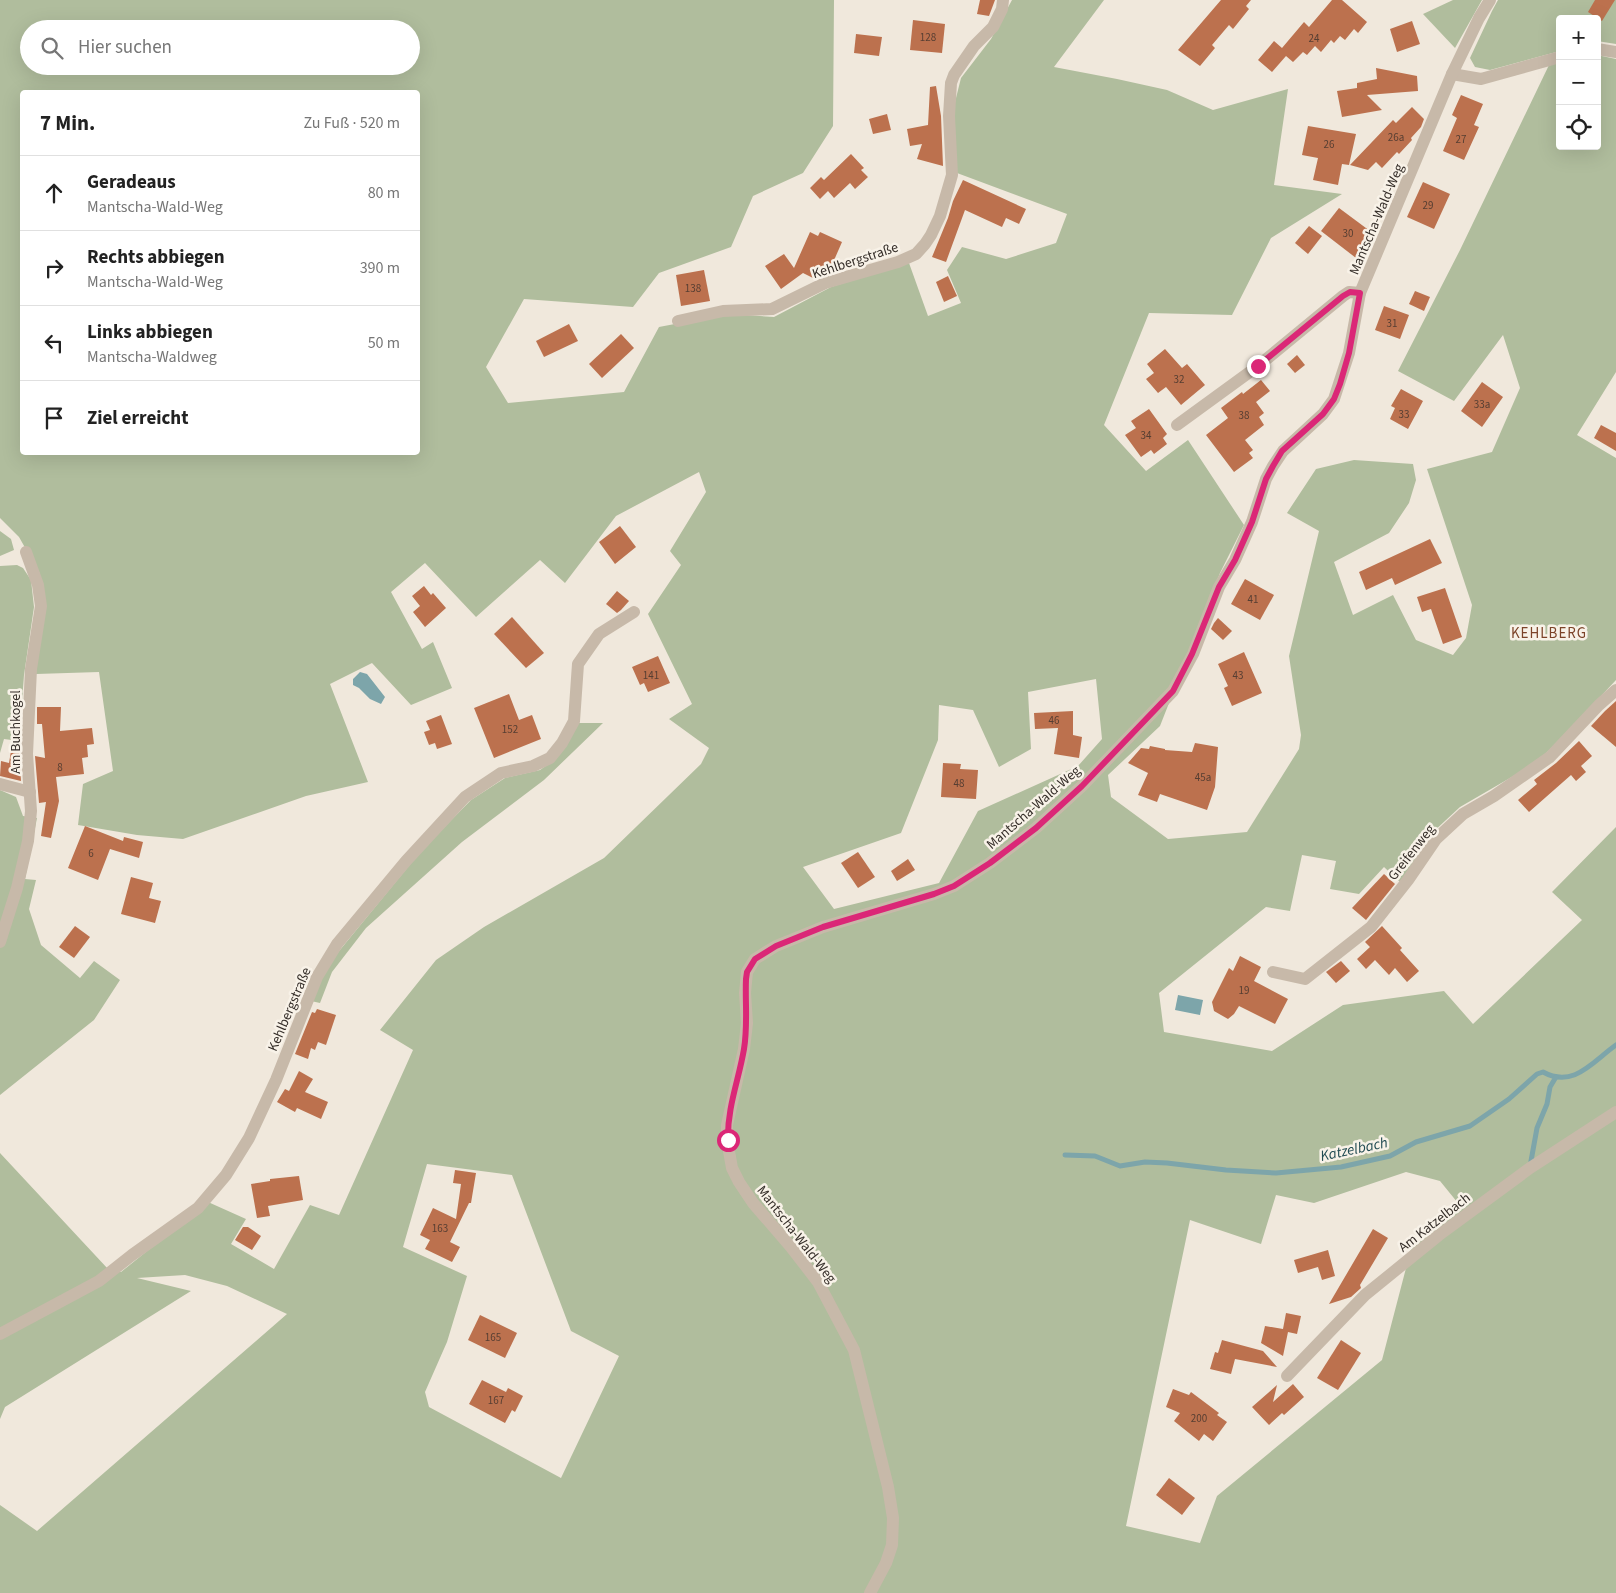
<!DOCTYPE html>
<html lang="de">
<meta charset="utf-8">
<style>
:root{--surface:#fff;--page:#f2f2f2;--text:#222;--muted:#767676;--line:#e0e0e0}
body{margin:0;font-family:"Source Sans 3",sans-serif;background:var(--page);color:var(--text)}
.controls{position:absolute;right:15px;top:15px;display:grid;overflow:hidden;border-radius:5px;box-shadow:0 5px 20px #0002}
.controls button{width:45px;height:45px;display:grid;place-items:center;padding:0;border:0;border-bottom:1px solid var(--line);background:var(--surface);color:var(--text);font:25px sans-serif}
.stop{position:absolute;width:15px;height:15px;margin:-11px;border:4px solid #db2777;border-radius:50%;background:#fff}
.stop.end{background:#db2777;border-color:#fff;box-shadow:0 1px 5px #0008}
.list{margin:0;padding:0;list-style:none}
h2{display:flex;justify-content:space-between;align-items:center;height:65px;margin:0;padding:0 20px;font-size:21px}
h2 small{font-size:16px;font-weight:400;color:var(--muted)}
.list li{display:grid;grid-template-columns:32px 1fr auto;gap:15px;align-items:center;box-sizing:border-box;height:75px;padding:0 20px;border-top:1px solid var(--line)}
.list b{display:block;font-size:19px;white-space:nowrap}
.list p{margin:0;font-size:16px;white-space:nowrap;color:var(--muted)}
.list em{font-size:16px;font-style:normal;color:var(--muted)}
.icon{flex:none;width:28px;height:28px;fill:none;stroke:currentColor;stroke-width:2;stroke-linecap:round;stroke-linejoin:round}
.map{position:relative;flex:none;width:1616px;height:1593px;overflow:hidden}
.search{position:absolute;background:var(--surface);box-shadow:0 5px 20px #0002;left:20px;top:20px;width:400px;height:55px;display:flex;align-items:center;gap:12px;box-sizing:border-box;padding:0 18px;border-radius:28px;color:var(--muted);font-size:19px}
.panel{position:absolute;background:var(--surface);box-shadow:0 5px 20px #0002;left:20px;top:90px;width:400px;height:365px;border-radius:5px}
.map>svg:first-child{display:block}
.green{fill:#b0bd9d;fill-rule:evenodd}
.water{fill:#7da5aa}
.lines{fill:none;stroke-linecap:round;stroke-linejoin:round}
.stream{stroke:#7da5aa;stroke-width:5}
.building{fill:#bc714e}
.street{stroke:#c7b9a9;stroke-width:12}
.route{stroke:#db2777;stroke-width:6}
.labels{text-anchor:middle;stroke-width:5;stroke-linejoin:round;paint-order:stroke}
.number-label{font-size:11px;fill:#563e32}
.street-label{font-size:14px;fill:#342d28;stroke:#f8f2e8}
.neighbourhood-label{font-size:15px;letter-spacing:1px;fill:#7c4328;stroke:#f8f2e8}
.water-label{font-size:15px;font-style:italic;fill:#214b52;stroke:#f8f2e8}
</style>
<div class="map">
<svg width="1616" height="1593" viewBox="0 0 1616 1593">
<rect width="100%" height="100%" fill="#f0e8dc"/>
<g class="green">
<path d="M0 0H834L833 126 803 173 753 196 731 247 659 273 633 307 524 299 486 367 508 403 624 392 659 327 727 314 774 317 831 287 909 263 928 316 961 303 947 270 962 247 1006 259 1056 243 1067 214 957 173 952 114 961 78 991 39 1012 0H1104L1054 67 1117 79 1167 90 1213 110 1288 89 1274 185 1342 194 1271 238 1232 315 1149 313 1104 425 1146 471 1188 440 1244 525 1220 573 1160 726 1108 775 1111 797 1168 839 1247 832 1299 749 1301 735 1289 656 1319 531 1287 513 1316 469 1354 460 1413 464 1416 480 1409 503 1389 533 1334 562 1353 615 1393 595 1416 640 1453 655 1466 638 1472 605 1427 469 1492 452 1520 388 1503 335 1454 401 1398 371 1460 250 1549 65 1560 63V146H1597V55L1616 59V372L1577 435 1616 458V680L1558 742 1534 764 1460 807 1432 833 1401 883 1384 867 1359 894 1330 889 1336 861 1302 855 1290 911 1266 907 1159 993 1164 1032 1272 1051 1343 1005 1444 991 1473 1024 1582 920 1552 892 1616 827V1593H0V1505L37 1531 287 1314 227 1286 185 1275 137 1278 191 1291 5 1407 0 1419V1153L108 1269 121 1272 208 1202 246 1219 231 1244 274 1269 310 1205 339 1215 413 1050 380 1030 436 960 484 927 604 858 701 764 709 748 669 719 692 704 648 614 681 565 670 551 706 492 699 472 616 516 565 583 540 560 476 617 425 563 391 592 422 649 433 642 452 688 411 705 372 663 330 684 368 782 306 796 183 839 137 835 78 825 83 784 113 771 99 672 36 674 40 574 19 537 0 518ZM29 29H411V66H29ZM22 92H418V452H22ZM1096 679 1102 739 1078 766 978 811 939 883 834 909 803 867 901 833 938 740 939 705 973 710 999 767 1031 749 1028 692ZM427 1164 512 1175 571 1331 619 1356 561 1478 429 1407 425 1392 447 1342 467 1276 403 1247ZM1406 1172 1440 1181 1462 1208 1411 1249 1382 1360 1217 1496 1200 1543 1126 1526 1190 1220 1261 1244 1276 1195 1314 1203Z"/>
<polygon points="1453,0 1482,0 1455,48 1423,14"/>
<polygon points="1498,0 1616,0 1616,44 1597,41 1597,19 1560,19 1560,51 1490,70 1475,67 1470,58 1492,11"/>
<polygon points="0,531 11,539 14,550 0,556"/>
<polygon points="17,565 23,568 31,580 34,607 24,675 19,741 4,739 0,753 0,566"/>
<polygon points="578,723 603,723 544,780 462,842 366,928 332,972 320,1003 311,1001 326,967 421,851 471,800 505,778 540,770 554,760"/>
<polygon points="0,790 16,797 23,816 37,818 25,879 36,880 29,909 41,945 80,978 94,961 120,980 94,1020 0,1095"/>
</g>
<g class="water">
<polygon points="360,672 367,674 385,697 381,704 370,699 359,688 353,685 353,679"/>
<polygon points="1178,995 1203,1000 1200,1015 1175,1010"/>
</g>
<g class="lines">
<g class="stream">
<path d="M1065 1155 1095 1156 1120 1166 1145 1162 1167 1163 1226 1170 1276 1173 1341 1167 1390 1156 1416 1142 1470 1126 1509 1099 1537 1074 1543 1072C1574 1089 1593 1061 1616 1045"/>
<polyline points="1531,1161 1537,1128 1547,1104 1550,1087 1556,1077"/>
</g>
</g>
<g class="building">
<polygon points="980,0 995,0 989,16 977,14"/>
<polygon points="1221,0 1251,0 1246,6 1249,9 1233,29 1229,25 1212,45 1215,48 1200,66 1178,50"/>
<polygon points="1332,0 1342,0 1367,22 1358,33 1354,29 1345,40 1340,36 1334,43 1331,40 1321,52 1315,46 1307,55 1303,52 1293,62 1286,56 1272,72 1258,60 1274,41 1282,48 1304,22 1309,27"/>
<polygon points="1595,0 1615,0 1602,21 1588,12"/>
<polygon points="913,20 945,24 942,53 910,50"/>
<polygon points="1412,21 1420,44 1397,52 1390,29"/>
<polygon points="856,34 882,37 879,56 854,53"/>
<polygon points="1376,68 1417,76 1418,91 1367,95 1382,110 1342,117 1337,91 1357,88 1357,83 1377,79"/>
<polygon points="936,86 941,116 943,166 917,159 922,144 910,146 907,129 928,125 930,87"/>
<polygon points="1461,95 1483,104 1474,125 1479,127 1464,160 1443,151 1457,118 1452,115"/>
<polygon points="1412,107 1424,119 1421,127 1411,138 1412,140 1399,154 1397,152 1382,168 1376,162 1368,170 1350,165 1393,120 1396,123"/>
<polygon points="887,114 891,130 873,134 869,119"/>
<polygon points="1308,126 1356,134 1349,165 1342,164 1338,185 1313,180 1318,158 1302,155"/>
<polygon points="851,154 864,168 861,170 868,177 855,189 850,183 834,198 828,191 820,199 810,188 821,177 824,180"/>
<polygon points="963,180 1026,209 1019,224 1006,218 1002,227 965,210 946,262 932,257 948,218 953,201"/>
<polygon points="1423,182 1450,194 1434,229 1407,217"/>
<polygon points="1339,208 1374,234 1356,258 1321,231"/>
<polygon points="1309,226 1322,236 1308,254 1295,243"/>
<polygon points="810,232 818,236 820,232 842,242 828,274 823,275 820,274 819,277 815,279 803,273 781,289 765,266 784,254 794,268"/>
<polygon points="704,270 710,301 681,306 676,275"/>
<polygon points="948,276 957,296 944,302 936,282"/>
<polygon points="1415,291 1430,297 1424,311 1409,304"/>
<polygon points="1384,306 1409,315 1400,339 1375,330"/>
<polygon points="569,324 578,341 544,357 536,341"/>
<polygon points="621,334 634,348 602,378 589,364"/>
<polygon points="1165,349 1182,368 1187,364 1205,385 1181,405 1166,387 1158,393 1146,379 1154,373 1147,364"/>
<polygon points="1297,355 1305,365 1295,373 1287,364"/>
<polygon points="1261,380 1270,391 1256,402 1264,413 1259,417 1264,425 1245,440 1253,450 1249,453 1253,458 1234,472 1206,435 1228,418 1221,408 1242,392 1243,394"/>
<polygon points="1482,382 1503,397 1482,427 1461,411"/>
<polygon points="1401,389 1423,401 1408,429 1390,419 1395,408 1391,406"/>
<polygon points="1149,409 1167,434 1163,438 1167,444 1154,454 1151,450 1141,457 1125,435 1136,428 1131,421"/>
<polygon points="1601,425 1616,433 1616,451 1594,438"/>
<polygon points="620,526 636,547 615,564 599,542"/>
<polygon points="1430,539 1442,563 1395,585 1392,578 1366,590 1359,572"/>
<polygon points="1245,579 1274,595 1260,620 1231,604"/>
<polygon points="424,586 431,595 433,593 446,608 425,627 413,612 420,606 412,596"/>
<polygon points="1445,588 1462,637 1443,644 1431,609 1422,612 1417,597"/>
<polygon points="617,591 629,601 621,610 617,613 606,604"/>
<polygon points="512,617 544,653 526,668 494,634"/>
<polygon points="1218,618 1232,631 1223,640 1211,629 1214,623"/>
<polygon points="1244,652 1262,693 1232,706 1224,688 1228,686 1218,664"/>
<polygon points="658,656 670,683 648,692 644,683 640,685 632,667"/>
<polygon points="509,694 519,720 532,715 541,739 494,758 474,708"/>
<polygon points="1616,701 1616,747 1591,726 1605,711"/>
<polygon points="37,707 61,707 60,731 92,728 94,744 87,745 88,757 82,758 84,774 56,777 59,801 51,838 41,836 46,802 39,803 35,756 45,758 42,724 37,724"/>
<polygon points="1073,711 1073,735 1082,737 1079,758 1054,754 1058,728 1035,729 1034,713"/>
<polygon points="441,715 452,744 437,749 435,743 429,745 424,732 430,730 426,721"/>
<polygon points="1579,741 1592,756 1581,766 1586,772 1576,781 1571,775 1529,812 1518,800 1537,784 1534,780 1556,763"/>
<polygon points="1195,743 1218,747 1215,787 1207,810 1160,794 1157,802 1138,795 1148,773 1128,763 1141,748 1149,749 1150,746 1165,749 1165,750 1192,752"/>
<polygon points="11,751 19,752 21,781 0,776 1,761 9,763"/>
<polygon points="943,763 961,764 960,769 978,770 976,799 941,797"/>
<polygon points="85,826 123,841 124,837 143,842 139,858 110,849 98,880 68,868"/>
<polygon points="858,852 875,877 858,888 841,863"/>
<polygon points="908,859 915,870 897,881 891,871"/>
<polygon points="1384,874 1395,884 1366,920 1352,908"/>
<polygon points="131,877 153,883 149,898 161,901 155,923 121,914"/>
<polygon points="75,926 90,937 74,958 59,947"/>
<polygon points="1382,926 1402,948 1400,950 1419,971 1407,982 1395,968 1389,975 1375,960 1366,969 1357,959 1370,947 1365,942"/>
<polygon points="1240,956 1261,967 1254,981 1288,999 1275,1024 1239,1006 1234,1014 1228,1019 1214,1011 1212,1002 1229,968 1233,971"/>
<polygon points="1341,961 1350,971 1336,983 1326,972"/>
<polygon points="317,1009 336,1015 326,1045 318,1042 315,1050 311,1048 308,1059 295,1054 312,1012 315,1013"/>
<polygon points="299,1071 313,1079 305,1092 328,1102 321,1119 297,1108 295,1112 277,1102 285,1089 289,1091"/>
<polygon points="455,1170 476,1173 471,1203 469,1203 450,1242 460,1247 452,1262 425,1249 430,1240 420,1235 433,1208 456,1219 461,1184 453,1183"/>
<polygon points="299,1176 303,1200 268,1206 270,1216 257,1218 251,1184 270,1181 270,1179"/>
<polygon points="243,1227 248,1227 261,1236 252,1250 235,1240"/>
<polygon points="1373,1229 1388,1238 1360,1285 1361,1288 1351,1297 1329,1304"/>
<polygon points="1328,1250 1335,1276 1322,1280 1318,1267 1298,1273 1294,1260"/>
<polygon points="1286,1313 1301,1316 1297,1334 1288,1332 1283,1356 1261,1343 1265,1326 1283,1329"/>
<polygon points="480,1315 517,1333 505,1358 468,1340"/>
<polygon points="1222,1340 1263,1351 1277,1367 1235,1359 1231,1374 1210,1369 1215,1352 1218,1353"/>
<polygon points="1341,1340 1361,1353 1338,1390 1317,1378"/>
<polygon points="482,1380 506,1392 508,1388 523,1396 515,1412 512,1410 505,1423 469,1404"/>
<polygon points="1293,1384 1304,1397 1284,1415 1282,1413 1269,1425 1252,1407 1277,1385 1273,1402"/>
<polygon points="1173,1389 1189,1395 1191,1392 1219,1413 1217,1415 1227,1422 1213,1441 1204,1434 1199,1441 1174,1421 1180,1413 1166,1407"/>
<polygon points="1169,1478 1195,1498 1182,1515 1156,1495"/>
</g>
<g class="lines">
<g class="street">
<polyline points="1597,49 1616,52"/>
<polyline points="1452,74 1481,79 1560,57"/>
<polyline points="678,321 723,311 772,309 825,283 898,262 916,254 925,244 931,235 940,216 952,175 949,116 951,83 954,75 974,46 993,27 1002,9 1003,0"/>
<polyline points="1177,425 1258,366 1343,296 1349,292 1360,293"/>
<polyline points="0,784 30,792"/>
<polyline points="0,942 17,888 28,841 31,811 27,754 31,669 41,606 38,585 26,552"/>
<polyline points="1273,972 1305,979 1371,927 1408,880 1436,839 1463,814 1494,796 1550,757 1599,705 1616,690"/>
<polyline points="0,1334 99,1281 132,1255 198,1208 226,1175 249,1138 276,1080 317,977 337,944 406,861 465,797 501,773 533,766 550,758 562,743 574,721 578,664 599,634 634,612"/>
<polyline points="1287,1376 1365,1295 1439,1235 1530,1168 1616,1112"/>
<polyline points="870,1593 886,1563 892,1545 893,1518 888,1487 854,1350 818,1282 791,1247 753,1203 739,1182 732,1168 727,1140 727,1125 744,1049 747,1023 745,993 747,972 755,959 776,946 823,927 934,894 954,886 990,863 1036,828 1082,786 1173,691 1193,654 1219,587 1235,560 1252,522 1266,479 1273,466 1283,451 1323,414 1334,399 1349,353 1360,293 1452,74 1479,18 1490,0"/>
</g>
</g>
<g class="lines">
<path class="route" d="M728 1140C727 1108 739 1079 744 1049 748 1025 745 1002 746 979L747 972 755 959 776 946 823 927 934 894 954 886 990 863 1036 828 1082 786 1173 691 1192 654 1219 587 1235 560 1252 522 1266 479 1273 466 1282 451 1323 414 1334 399 1340 384 1349 353 1360 293 1350 292 1343 296 1258 366"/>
</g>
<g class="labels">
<g class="number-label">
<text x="928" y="41">128</text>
<text x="1314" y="42">24</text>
<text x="1396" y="141">26a</text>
<text x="1461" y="143">27</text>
<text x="1329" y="148">26</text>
<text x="1428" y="209">29</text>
<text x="1348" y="237">30</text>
<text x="693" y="292">138</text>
<text x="1392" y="327">31</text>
<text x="1179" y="383">32</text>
<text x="1482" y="408">33a</text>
<text x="1404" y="418">33</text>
<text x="1244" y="419">38</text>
<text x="1146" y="439">34</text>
<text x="1253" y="603">41</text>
<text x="651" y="679">141</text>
<text x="1238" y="679">43</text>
<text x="1054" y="724">46</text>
<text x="510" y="733">152</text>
<text x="60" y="771">8</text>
<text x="1203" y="781">45a</text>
<text x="959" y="787">48</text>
<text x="91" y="857">6</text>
<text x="1244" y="994">19</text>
<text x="440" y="1232">163</text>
<text x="493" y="1341">165</text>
<text x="496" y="1404">167</text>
<text x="1199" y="1422">200</text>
</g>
<g class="street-label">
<text transform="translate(1376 219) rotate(-67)" y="5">Mantscha-Wald-Weg</text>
<text transform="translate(855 260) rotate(-18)" y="5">Kehlbergstraße</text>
<text transform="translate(15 732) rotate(-90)" y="5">Am Buchkogel</text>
<text transform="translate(1033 807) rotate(-41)" y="5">Mantscha-Wald-Weg</text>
<text transform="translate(1411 852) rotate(-52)" y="5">Greifenweg</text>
<text transform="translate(289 1009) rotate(-67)" y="5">Kehlbergstraße</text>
<text transform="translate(1434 1222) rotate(-38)" y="5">Am Katzelbach</text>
<text transform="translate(797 1234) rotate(52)" y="5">Mantscha-Wald-Weg</text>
</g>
<g class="neighbourhood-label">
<text x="1549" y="638">KEHLBERG</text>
</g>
<g class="water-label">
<text transform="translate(1354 1149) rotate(-12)" y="5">Katzelbach</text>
</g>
</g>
</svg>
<div class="controls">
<button>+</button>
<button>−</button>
<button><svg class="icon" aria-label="locate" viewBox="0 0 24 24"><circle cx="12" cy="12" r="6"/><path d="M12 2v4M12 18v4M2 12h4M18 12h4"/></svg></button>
</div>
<div class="stop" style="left:728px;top:1140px"></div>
<div class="stop end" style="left:1258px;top:366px"></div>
<div class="search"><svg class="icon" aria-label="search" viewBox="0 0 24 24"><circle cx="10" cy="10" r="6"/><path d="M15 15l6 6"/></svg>Hier suchen</div>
<section class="panel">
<h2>7 Min.<small>Zu Fuß · 520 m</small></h2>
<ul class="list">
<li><svg class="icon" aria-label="ahead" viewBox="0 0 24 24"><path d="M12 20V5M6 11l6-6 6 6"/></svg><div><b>Geradeaus</b><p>Mantscha-Wald-Weg</p></div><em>80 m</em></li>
<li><svg class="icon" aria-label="right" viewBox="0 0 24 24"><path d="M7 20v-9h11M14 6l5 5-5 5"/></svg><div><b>Rechts abbiegen</b><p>Mantscha-Wald-Weg</p></div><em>390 m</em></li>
<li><svg class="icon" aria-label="left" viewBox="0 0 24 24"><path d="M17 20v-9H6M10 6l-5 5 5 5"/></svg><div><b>Links abbiegen</b><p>Mantscha-Waldweg</p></div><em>50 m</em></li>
<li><svg class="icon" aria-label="arrive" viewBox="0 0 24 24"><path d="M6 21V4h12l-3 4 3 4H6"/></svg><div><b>Ziel erreicht</b></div></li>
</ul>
</section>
</div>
